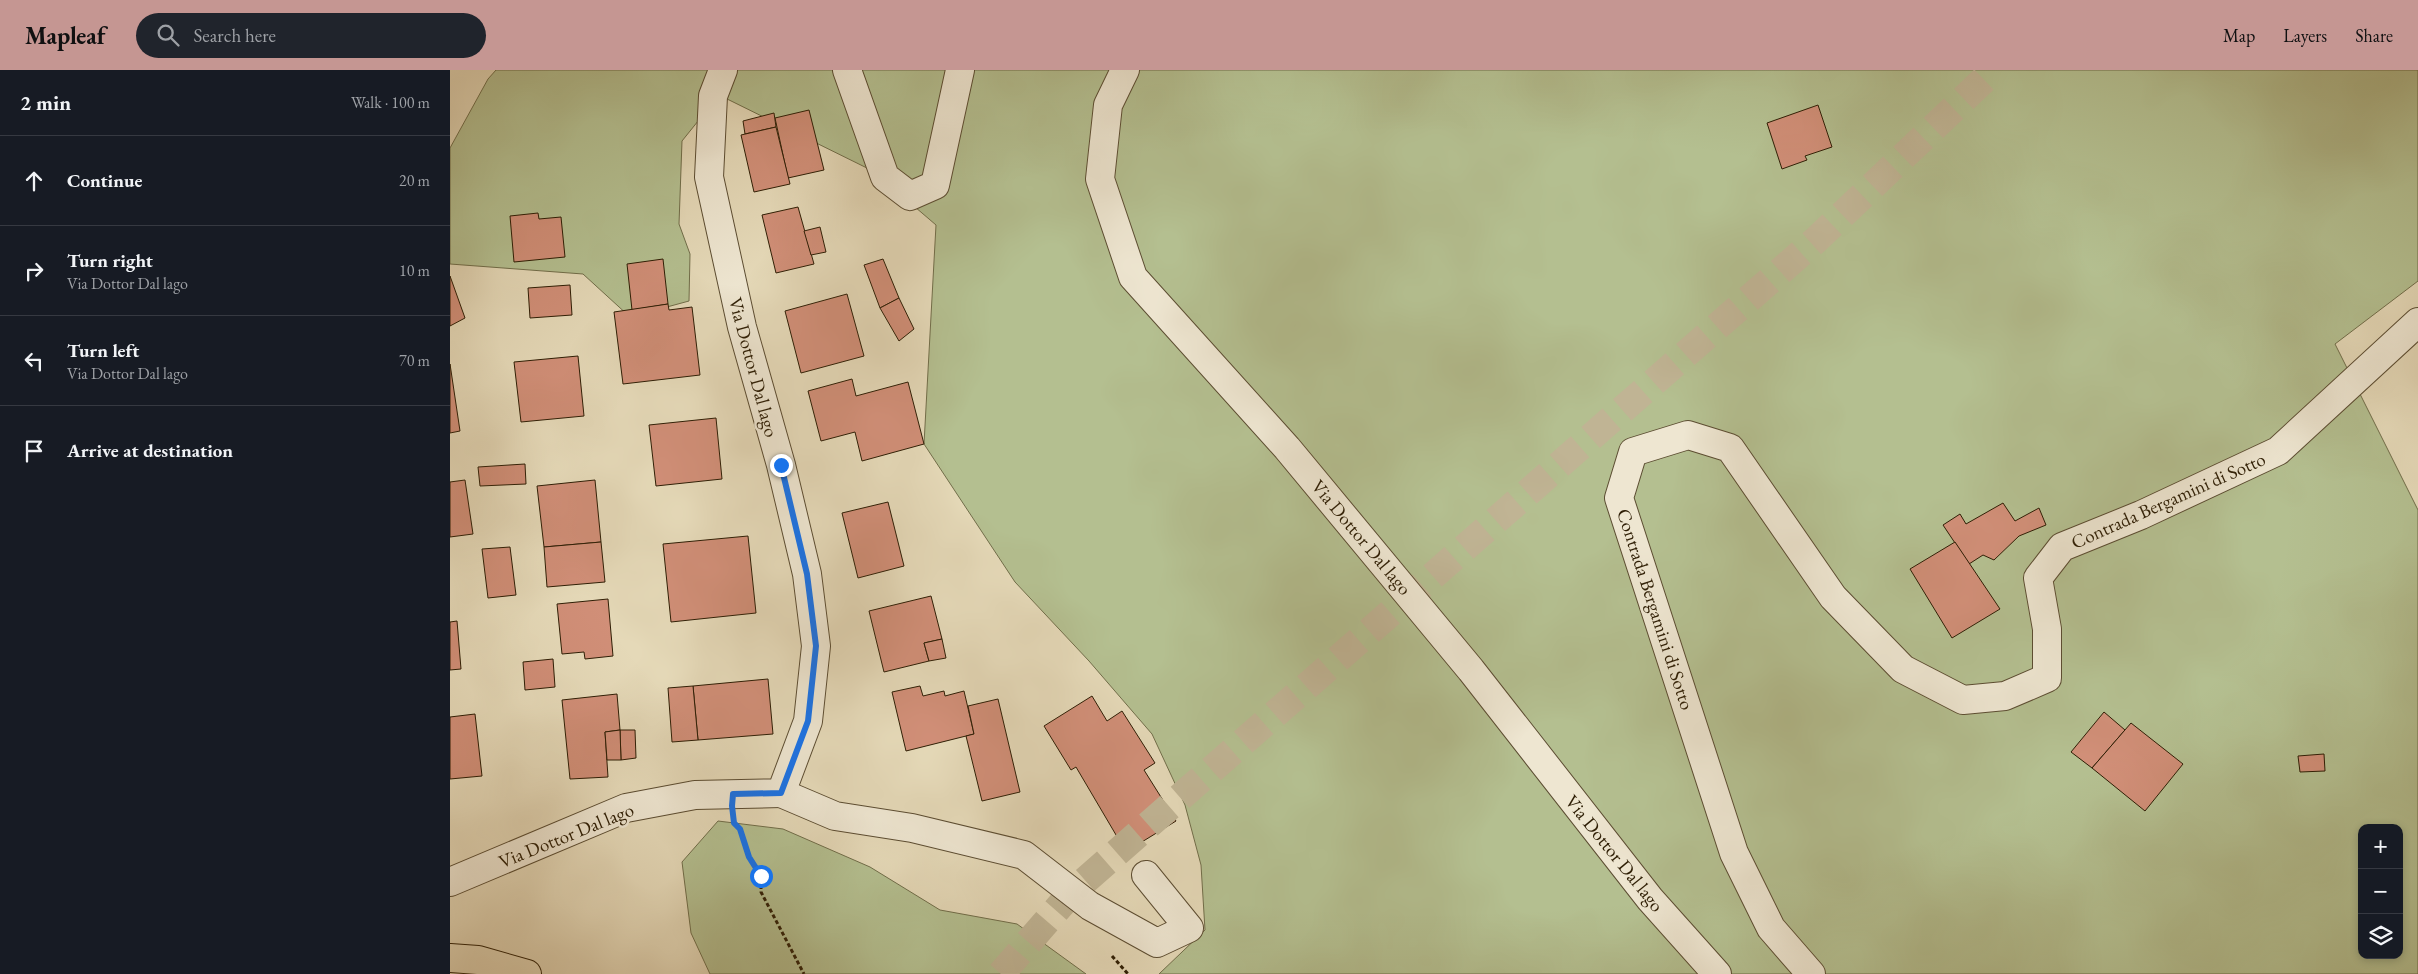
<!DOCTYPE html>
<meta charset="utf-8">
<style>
:root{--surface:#171b24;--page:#20242c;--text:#f1f3f6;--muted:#9ea1a6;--line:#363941;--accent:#c59692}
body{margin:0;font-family:"EB Garamond",serif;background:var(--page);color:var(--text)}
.controls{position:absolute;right:15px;bottom:15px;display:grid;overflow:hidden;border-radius:10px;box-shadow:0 2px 8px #0003}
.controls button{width:45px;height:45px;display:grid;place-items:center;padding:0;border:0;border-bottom:1px solid var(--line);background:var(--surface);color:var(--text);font:25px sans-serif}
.stop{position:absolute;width:15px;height:15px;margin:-11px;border:4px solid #1a73e8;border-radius:50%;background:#fff}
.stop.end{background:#1a73e8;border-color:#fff;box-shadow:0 1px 5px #0008}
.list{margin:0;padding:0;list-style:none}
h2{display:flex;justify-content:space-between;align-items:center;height:65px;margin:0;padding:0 20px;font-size:21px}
h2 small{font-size:16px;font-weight:400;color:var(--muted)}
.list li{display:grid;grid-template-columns:32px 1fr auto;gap:15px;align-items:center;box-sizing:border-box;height:90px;padding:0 20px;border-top:1px solid var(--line)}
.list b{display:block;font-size:19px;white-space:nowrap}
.list p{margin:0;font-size:16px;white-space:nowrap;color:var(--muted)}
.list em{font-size:16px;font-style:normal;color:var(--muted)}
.icon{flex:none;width:28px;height:28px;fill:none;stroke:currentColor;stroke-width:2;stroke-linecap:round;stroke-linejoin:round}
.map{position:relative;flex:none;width:1968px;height:904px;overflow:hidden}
header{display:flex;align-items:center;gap:30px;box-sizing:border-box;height:70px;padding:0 25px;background:var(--accent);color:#111}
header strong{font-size:24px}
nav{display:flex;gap:28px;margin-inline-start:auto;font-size:18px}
.search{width:350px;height:45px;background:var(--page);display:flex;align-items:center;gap:12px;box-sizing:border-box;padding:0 18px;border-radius:28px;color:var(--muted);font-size:19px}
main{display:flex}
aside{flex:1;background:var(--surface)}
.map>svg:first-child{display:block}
.green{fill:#b4bf90;stroke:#716e4a;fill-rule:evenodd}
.building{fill:#d18f78;stroke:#2e1e05}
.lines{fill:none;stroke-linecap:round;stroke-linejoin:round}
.highway-tunnel{stroke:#c0b494;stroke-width:28;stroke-dasharray:28 14;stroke-linecap:butt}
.minor-casing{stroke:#5c4d32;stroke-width:30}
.major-casing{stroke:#2e1e05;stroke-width:30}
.path{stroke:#2e1e05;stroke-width:3;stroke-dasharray:4 2.5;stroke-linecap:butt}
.minor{stroke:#eee6d1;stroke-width:28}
.major{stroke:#e5d9b8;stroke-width:28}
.route{stroke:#1a73e8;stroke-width:6}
.labels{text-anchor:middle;stroke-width:5;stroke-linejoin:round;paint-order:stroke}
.street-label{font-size:19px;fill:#2e1e05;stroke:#eee6d1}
</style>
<header>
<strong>Mapleaf</strong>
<div class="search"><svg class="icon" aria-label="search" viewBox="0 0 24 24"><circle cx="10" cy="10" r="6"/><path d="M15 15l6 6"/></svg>Search here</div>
<nav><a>Map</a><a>Layers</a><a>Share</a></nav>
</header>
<main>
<aside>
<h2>2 min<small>Walk · 100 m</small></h2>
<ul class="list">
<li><svg class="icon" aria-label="ahead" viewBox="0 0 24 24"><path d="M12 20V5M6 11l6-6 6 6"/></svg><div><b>Continue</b></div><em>20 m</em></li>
<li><svg class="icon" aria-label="right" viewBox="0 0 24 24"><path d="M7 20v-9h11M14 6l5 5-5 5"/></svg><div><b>Turn right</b><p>Via Dottor Dal lago</p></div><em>10 m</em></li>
<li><svg class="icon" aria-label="left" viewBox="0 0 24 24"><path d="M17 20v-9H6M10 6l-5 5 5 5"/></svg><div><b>Turn left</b><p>Via Dottor Dal lago</p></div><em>70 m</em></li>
<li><svg class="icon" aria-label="arrive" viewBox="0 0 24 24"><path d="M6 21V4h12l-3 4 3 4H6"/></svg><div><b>Arrive at destination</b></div></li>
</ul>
</aside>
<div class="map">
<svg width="1968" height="904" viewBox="0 0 1968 904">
<rect width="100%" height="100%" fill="#e5d9b8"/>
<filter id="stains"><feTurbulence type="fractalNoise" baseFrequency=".004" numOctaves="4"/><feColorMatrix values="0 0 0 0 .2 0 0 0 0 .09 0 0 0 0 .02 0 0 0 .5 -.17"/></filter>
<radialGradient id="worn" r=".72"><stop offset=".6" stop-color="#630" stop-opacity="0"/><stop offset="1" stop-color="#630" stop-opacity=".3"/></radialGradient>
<g class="green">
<path d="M46 0H1968V211L1885 274 1968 440V904H709L755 860 751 795 735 735 702 664 639 591 565 512 474 374 486 155 423 101 269 25 232 71 229 154 240 184 239 231 180 247 133 204 0 194V78L38 9ZM1912 758H1949V885H1912Z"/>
<polygon points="268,751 333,759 420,797 490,840 567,854 636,904 260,904 241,863 232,792"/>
</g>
<g class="building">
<polygon points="1368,35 1382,77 1355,86 1357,90 1332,99 1317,53"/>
<polygon points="359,40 374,100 338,108 325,48"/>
<polygon points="324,43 326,57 295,64 293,51"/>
<polygon points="326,57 340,114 304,122 291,65"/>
<polygon points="348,137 364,194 326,203 312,145"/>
<polygon points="88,143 89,149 111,147 115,187 64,192 60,146"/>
<polygon points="370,157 376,182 361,185 354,161"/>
<polygon points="213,189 218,234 182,240 177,194"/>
<polygon points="433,189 449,228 430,238 414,195"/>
<polygon points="0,206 15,248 0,256"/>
<polygon points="120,215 122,245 80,248 78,218"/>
<polygon points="397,224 414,286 351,303 335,241"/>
<polygon points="449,228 464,259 449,271 430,238"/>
<polygon points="218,234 219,240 242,237 250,305 173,314 164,242"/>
<polygon points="128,286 134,346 71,352 64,292"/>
<polygon points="0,294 10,361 0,363"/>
<polygon points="402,309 406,326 458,312 474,374 412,391 405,362 371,371 358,321"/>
<polygon points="266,348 272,409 206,416 199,355"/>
<polygon points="75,394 76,414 30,416 28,397"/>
<polygon points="15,410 23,464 0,467 0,412"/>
<polygon points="145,410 151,472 94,477 87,416"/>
<polygon points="438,432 454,496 408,508 392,443"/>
<polygon points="1553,433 1565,451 1589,438 1596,455 1569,466 1544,490 1533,485 1519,494 1493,455 1510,444 1516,454"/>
<polygon points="298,466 306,543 221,552 213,474"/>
<polygon points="151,472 155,512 97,517 94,477"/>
<polygon points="1505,472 1550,539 1502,568 1460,499"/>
<polygon points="60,477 66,525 38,528 32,479"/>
<polygon points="481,526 492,569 474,573 479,591 434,602 419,541"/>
<polygon points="158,529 163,586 135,589 134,582 112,584 107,534"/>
<polygon points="7,551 11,599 0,600 0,552"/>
<polygon points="492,569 496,588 479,591 474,573"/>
<polygon points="103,589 105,617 75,620 73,592"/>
<polygon points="318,609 323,664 248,670 243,616"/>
<polygon points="243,616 248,670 222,672 218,618"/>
<polygon points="470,616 473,626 494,621 495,626 514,621 524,664 456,681 442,622"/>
<polygon points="167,624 170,660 155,662 158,707 120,709 112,630"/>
<polygon points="642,626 657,651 672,641 705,693 694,700 726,751 682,778 675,766 669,770 626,697 621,700 594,656"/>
<polygon points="548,629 570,722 532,731 516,666 524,664 518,636"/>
<polygon points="1654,642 1675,660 1642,698 1621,682"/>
<polygon points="25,644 32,706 0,709 0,647"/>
<polygon points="1681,653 1733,694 1695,741 1642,698"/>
<polygon points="170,660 185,660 186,688 171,690"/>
<polygon points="170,660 171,690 157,690 155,662"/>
<polygon points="1874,684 1875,701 1850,702 1848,686"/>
</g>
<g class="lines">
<polyline class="highway-tunnel" points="551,904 622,822 1366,170 1544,0"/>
<defs>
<g id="minor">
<polyline points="397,0 435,107 460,126 485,115 510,0"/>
<polyline points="675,0 658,35 650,109 683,207 837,378 1021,600 1200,829 1267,904"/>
<polyline points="331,723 385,746 462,758 574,785 640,836 707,873 739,858 696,805"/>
<polyline points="0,812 176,738 245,725 331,723 358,651 366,576 357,504 331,395 292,257 259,107 263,26 273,0"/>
<polyline points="1361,904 1321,858 1284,783 1169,428 1183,382 1238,365 1280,378 1383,527 1453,599 1513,630 1555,626 1597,608 1597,559 1588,508 1612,477 1691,445 1828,381 1968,252"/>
</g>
<polyline id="major" points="0,888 28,890 77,904"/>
</defs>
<use href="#minor" class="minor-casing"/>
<use href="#major" class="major-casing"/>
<g class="path">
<polyline points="287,756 290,759 299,787 311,807 311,822 354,904"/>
<polyline points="662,886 678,904"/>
</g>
<use href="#minor" class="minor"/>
<use href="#major" class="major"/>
</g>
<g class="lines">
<polyline class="route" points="311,806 299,787 290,759 284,753 282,736 283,724 331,723 358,651 366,576 357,504 331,395"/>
</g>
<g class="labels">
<g class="street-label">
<text transform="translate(304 297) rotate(75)" y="7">Via Dottor Dal lago</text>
<text transform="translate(1718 430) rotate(-24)" y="7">Contrada Bergamini di Sotto</text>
<text transform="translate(912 467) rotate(50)" y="7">Via Dottor Dal lago</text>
<text transform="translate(1206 539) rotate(72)" y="7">Contrada Bergamini di Sotto</text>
<text transform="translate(116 765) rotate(-22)" y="7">Via Dottor Dal lago</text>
<text transform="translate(1165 783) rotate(51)" y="7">Via Dottor Dal lago</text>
</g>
</g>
<rect width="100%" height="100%" filter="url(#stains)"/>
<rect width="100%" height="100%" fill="url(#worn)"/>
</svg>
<div class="controls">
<button>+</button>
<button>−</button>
<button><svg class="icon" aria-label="layers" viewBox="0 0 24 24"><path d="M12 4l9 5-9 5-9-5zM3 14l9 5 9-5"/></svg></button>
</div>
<div class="stop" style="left:311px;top:806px"></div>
<div class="stop end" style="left:331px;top:395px"></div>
</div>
</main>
